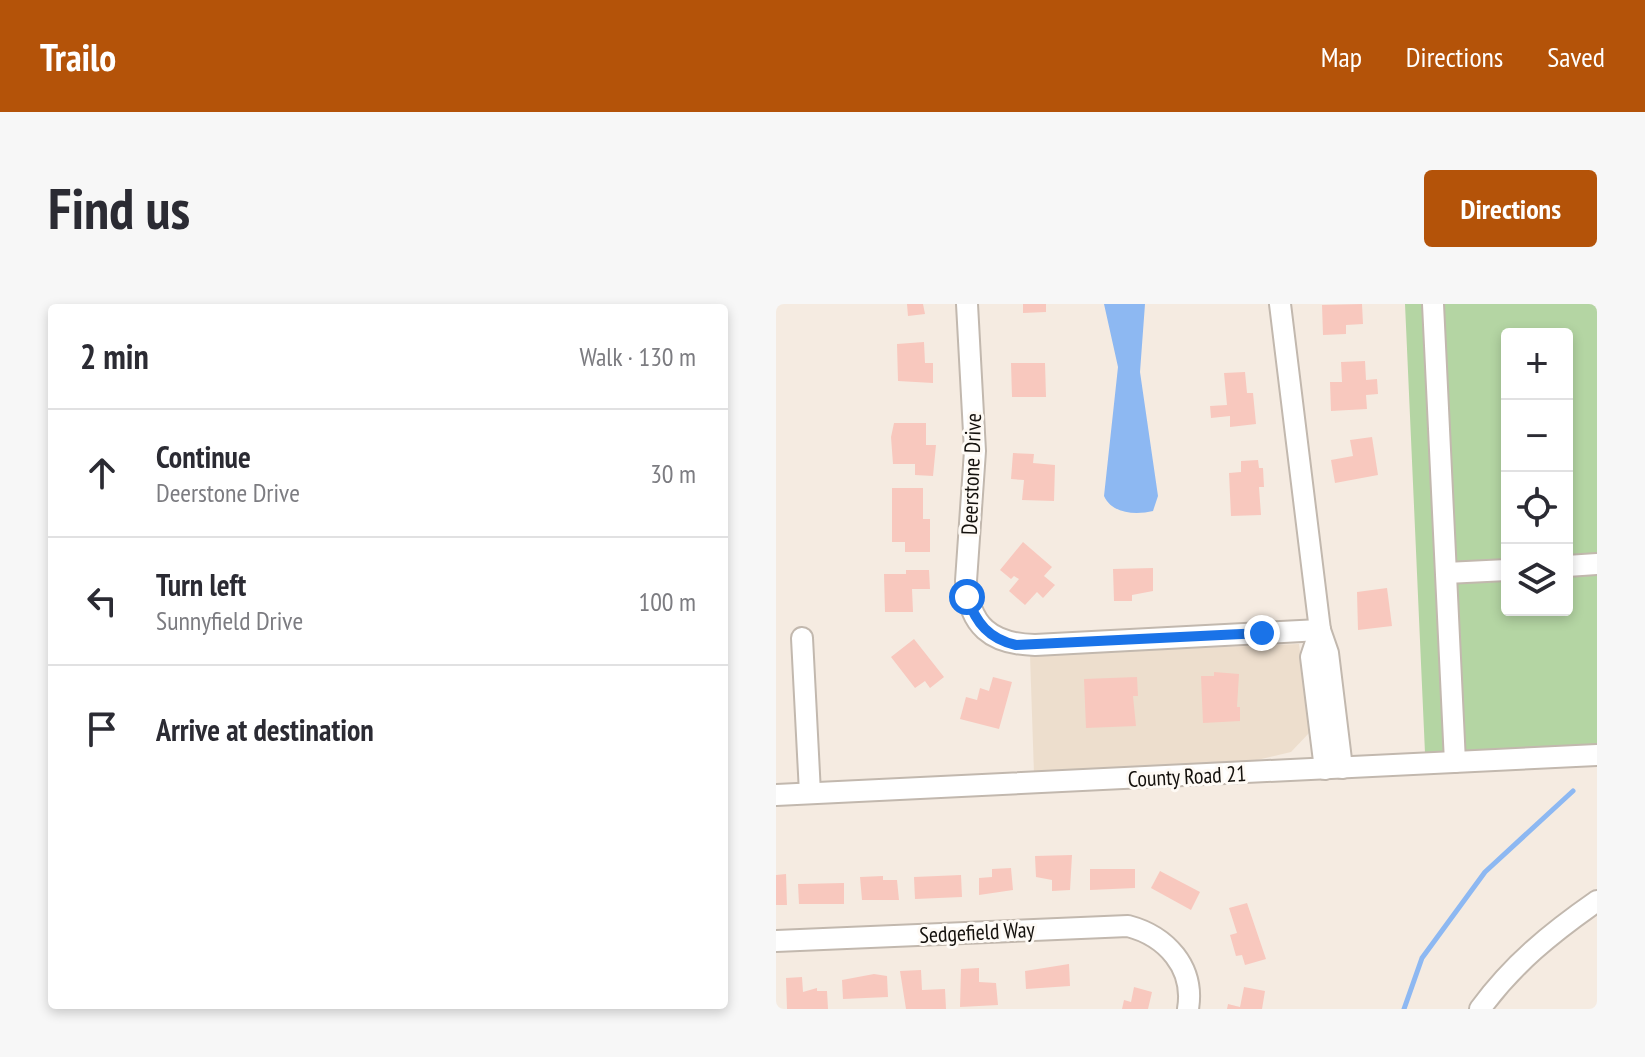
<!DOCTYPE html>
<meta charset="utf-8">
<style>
:root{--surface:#fff;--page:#f7f7f7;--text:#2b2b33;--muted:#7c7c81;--line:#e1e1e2;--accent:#b45309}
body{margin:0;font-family:"PT Sans Narrow",sans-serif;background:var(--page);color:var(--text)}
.controls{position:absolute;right:24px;top:24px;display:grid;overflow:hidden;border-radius:8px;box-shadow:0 4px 12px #0003}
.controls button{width:72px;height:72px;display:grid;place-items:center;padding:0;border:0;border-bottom:2px solid var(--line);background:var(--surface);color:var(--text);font:40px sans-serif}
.stop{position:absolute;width:24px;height:24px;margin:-18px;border:6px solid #1a73e8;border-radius:50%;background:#fff}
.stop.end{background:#1a73e8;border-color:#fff;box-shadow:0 2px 8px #0008}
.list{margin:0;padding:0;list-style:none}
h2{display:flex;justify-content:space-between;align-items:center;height:104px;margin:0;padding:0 32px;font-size:34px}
h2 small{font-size:26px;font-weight:400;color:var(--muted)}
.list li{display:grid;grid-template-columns:52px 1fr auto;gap:24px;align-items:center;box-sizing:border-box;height:128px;padding:0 32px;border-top:2px solid var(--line)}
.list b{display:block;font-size:30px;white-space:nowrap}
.list p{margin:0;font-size:26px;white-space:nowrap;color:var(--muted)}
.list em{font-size:26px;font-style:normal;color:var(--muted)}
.icon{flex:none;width:44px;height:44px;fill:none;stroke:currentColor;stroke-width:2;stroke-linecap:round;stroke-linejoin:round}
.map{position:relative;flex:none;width:821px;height:705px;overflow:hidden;border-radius:8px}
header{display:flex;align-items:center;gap:48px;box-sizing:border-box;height:112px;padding:0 40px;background:var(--accent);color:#fff}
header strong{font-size:38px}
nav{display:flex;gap:44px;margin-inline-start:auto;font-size:28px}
.intro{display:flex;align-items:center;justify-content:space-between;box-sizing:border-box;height:192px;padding:0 48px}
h1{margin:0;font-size:56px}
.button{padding:20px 36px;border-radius:8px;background:var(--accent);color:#fff;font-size:28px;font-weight:700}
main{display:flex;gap:48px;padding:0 48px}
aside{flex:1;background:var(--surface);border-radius:8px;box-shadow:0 4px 12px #0003}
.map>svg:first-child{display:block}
.built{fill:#eddecd}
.green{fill:#b4d5a3;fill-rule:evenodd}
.water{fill:#8db8f2}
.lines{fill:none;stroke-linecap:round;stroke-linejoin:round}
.stream{stroke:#8db8f2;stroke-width:5}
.building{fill:#f8c8be}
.minor-casing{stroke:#c2b8ae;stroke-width:24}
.minor{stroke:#fff;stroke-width:20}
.route{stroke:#1a73e8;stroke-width:10}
.labels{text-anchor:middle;stroke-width:6;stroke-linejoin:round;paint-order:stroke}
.street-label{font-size:22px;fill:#14110d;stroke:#fefaf5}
</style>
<header>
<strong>Trailo</strong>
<nav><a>Map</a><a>Directions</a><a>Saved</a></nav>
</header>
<div class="intro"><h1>Find us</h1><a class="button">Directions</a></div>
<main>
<aside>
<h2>2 min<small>Walk · 130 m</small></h2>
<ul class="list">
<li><svg class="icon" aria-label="ahead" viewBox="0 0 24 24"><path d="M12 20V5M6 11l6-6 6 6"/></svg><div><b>Continue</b><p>Deerstone Drive</p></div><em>30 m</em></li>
<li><svg class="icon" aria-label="left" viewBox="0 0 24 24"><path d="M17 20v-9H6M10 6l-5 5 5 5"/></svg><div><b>Turn left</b><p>Sunnyfield Drive</p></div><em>100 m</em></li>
<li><svg class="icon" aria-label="arrive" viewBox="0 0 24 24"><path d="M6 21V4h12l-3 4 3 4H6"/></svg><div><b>Arrive at destination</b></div></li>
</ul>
</aside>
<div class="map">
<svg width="821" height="705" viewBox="0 0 821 705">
<rect width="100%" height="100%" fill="#f5ebe1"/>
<polygon class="built" points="523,340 534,428 515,448 464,460 258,470 254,351"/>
<path class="green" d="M629 0H821V440L649 449ZM731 30H791V306H731Z"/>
<path class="water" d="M328 0H369L364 68 382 192 377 207C360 211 336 210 328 192L342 63Z"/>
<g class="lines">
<polyline class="stream" points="628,705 646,654 709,568 797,487"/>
</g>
<g class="building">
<polygon points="131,0 147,0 149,10 132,12"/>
<polygon points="247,0 270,0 270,8 247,9"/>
<polygon points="586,0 587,20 570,21 570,30 547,31 546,1"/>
<polygon points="148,38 149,59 157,59 157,79 122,77 121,40"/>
<polygon points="589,57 590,76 601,75 602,90 590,91 591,105 555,107 554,78 566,78 565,58"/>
<polygon points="235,59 269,59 270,93 236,93"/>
<polygon points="469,68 471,89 477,89 480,120 454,123 454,112 435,114 434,102 451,101 448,69"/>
<polygon points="118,119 150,119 150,141 160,141 157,172 139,171 139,160 117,160 115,133"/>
<polygon points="596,133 602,171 559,179 555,156 577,152 574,136"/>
<polygon points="237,149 258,150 257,159 279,161 278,197 246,196 248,176 235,175"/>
<polygon points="482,156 483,164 487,164 488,183 483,183 485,211 455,212 453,169 465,168 465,157"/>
<polygon points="116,184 147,184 147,215 154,215 154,248 129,248 129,238 116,238"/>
<polygon points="247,238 276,263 268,272 279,281 267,294 261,288 249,301 233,287 243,275 238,272 235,275 224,266"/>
<polygon points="377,264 377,287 356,291 356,297 338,297 337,265"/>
<polygon points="130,266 153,266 154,285 136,285 137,308 109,308 108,270 130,270"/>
<polygon points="611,284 616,322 582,326 581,288"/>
<polygon points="138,335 168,373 154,384 149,377 139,384 115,353"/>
<polygon points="438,368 463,370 461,403 464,403 464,417 427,419 425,372 438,372"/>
<polygon points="217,373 236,378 223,425 184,415 190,393 201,396 204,384 213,387"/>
<polygon points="361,373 362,392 357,392 360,422 310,424 308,375"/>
<polygon points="296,551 294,586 276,587 276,576 260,573 259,552"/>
<polygon points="235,564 237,586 203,591 203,574 216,573 216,565"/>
<polygon points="314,565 359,565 359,584 314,586"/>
<polygon points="384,567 424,588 415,606 375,584"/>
<polygon points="10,570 11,601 0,601 0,571"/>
<polygon points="185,571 186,593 139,595 138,573"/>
<polygon points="107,572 107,576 121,576 123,596 86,596 84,573"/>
<polygon points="68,579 68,600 23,600 22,580"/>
<polygon points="471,599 490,655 469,661 466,651 460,652 454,631 461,629 453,604"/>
<polygon points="293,660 294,682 250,685 249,667"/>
<polygon points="203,664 203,678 220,679 222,701 184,703 185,665"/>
<polygon points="145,666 146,686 169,685 170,705 130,705 124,667"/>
<polygon points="98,670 111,672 112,693 67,695 66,676"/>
<polygon points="26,673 27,688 41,684 41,687 51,687 52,705 11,705 10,674"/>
<polygon points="358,683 376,688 372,705 346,705 348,696 355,698"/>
<polygon points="468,683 489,687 486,705 451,705 452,700 464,703"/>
</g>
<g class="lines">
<defs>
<g id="minor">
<path d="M191 0 199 147 190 277C193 322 215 340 259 341L544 326"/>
<polyline points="504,0 544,326 552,349 566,464"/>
<polyline points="657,0 679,458"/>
<polyline points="791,262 821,260"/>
<polyline points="670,269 731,266"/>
<polyline points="544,326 535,353 549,465"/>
<polyline points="26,334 34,489"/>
<polyline points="0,491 821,451"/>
<path d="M0 637 352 622C390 632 419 663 412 705"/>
<path d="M704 705C737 660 775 629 821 597"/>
</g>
</defs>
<use href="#minor" class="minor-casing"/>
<use href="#minor" class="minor"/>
</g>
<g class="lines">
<path class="route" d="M191 293C200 319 213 335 240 341L486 329"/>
</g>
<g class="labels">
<g class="street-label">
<text transform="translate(195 170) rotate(-88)" y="8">Deerstone Drive</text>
<text transform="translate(411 472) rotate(-3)" y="8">County Road 21</text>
<text transform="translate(201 628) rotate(-3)" y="8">Sedgefield Way</text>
</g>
</g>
</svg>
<div class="controls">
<button>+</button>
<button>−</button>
<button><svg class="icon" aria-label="locate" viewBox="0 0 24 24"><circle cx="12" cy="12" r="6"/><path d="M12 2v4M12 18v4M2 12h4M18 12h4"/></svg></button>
<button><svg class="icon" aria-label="layers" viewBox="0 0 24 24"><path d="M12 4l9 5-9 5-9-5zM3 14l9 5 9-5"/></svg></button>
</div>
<div class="stop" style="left:191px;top:293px"></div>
<div class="stop end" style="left:486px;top:329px"></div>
</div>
</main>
